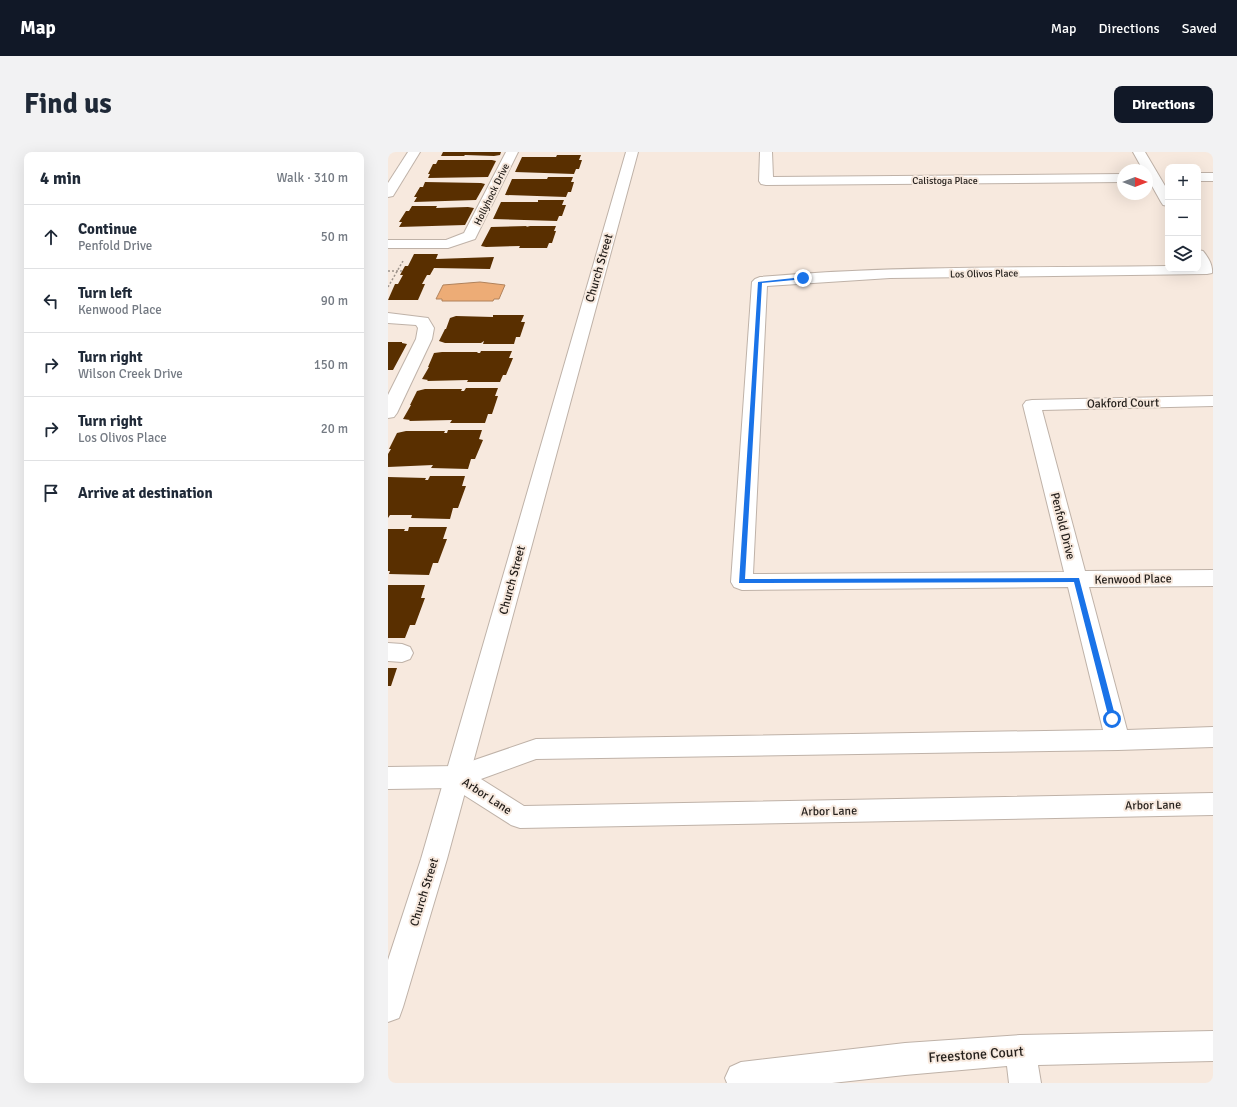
<!DOCTYPE html>
<meta charset="utf-8">
<style>
:root{--surface:#fff;--page:#f2f2f3;--text:#1f2937;--muted:#747a83;--line:#e0e1e3;--accent:#111827}
body{margin:0;font-family:Signika,sans-serif;background:var(--page);color:var(--text)}
.controls{position:absolute;right:12px;top:12px;display:grid;overflow:hidden;border-radius:8px;box-shadow:0 4px 16px #0002}
.controls button{width:36px;height:36px;display:grid;place-items:center;padding:0;border:0;border-bottom:1px solid var(--line);background:var(--surface);color:var(--text);font:20px sans-serif}
.compass{position:absolute;left:729px;top:12px;width:36px;height:36px;border-radius:50%;background:var(--surface);box-shadow:0 4px 16px #0002;rotate:90deg}
.stop{position:absolute;width:12px;height:12px;margin:-9px;border:3px solid #1a73e8;border-radius:50%;background:#fff}
.stop.end{background:#1a73e8;border-color:#fff;box-shadow:0 1px 4px #0008}
.list{margin:0;padding:0;list-style:none}
h2{display:flex;justify-content:space-between;align-items:center;height:52px;margin:0;padding:0 16px;font-size:17px}
h2 small{font-size:13px;font-weight:400;color:var(--muted)}
.list li{display:grid;grid-template-columns:26px 1fr auto;gap:12px;align-items:center;box-sizing:border-box;height:64px;padding:0 16px;border-top:1px solid var(--line)}
.list b{display:block;font-size:15px;white-space:nowrap}
.list p{margin:0;font-size:13px;white-space:nowrap;color:var(--muted)}
.list em{font-size:13px;font-style:normal;color:var(--muted)}
.icon{flex:none;width:22px;height:22px;fill:none;stroke:currentColor;stroke-width:2;stroke-linecap:round;stroke-linejoin:round}
.map{position:relative;flex:none;width:825px;height:931px;overflow:hidden;border-radius:8px}
header{display:flex;align-items:center;gap:24px;box-sizing:border-box;height:56px;padding:0 20px;background:var(--accent);color:#fff}
header strong{font-size:19px}
nav{display:flex;gap:22px;margin-inline-start:auto;font-size:14px}
.intro{display:flex;align-items:center;justify-content:space-between;box-sizing:border-box;height:96px;padding:0 24px}
h1{margin:0;font-size:28px}
.button{padding:10px 18px;border-radius:8px;background:var(--accent);color:#fff;font-size:14px;font-weight:700}
main{display:flex;gap:24px;padding:0 24px}
aside{flex:1;background:var(--surface);border-radius:8px;box-shadow:0 4px 16px #0002}
.map>svg:first-child{display:block}
.water{fill:#edac76;stroke:#b1825b}
.building{fill:#592f00}
.lines{fill:none;stroke-linecap:round;stroke-linejoin:round}
.street-casing{stroke:#bfb2a8;stroke-width:2}
.secondary-casing{stroke:#bfb2a8;stroke-width:2}
.path{stroke:#9e948c;stroke-width:1.5;stroke-dasharray:2 2;stroke-linecap:butt}
.street{fill:#fff;fill-rule:evenodd}
.secondary{fill:#fff;fill-rule:evenodd}
.route{fill:#1a73e8}
.labels{text-anchor:middle;stroke-width:4;stroke-linejoin:round;paint-order:stroke}
.far-street-label{font-size:10px;fill:#26211d;stroke:#f7e9de}
.street-label{font-size:12px;fill:#26211d;stroke:#f7e9de}
.near-street-label{font-size:14px;fill:#26211d;stroke:#f7e9de}
</style>
<header>
<strong>Map</strong>
<nav><a>Map</a><a>Directions</a><a>Saved</a></nav>
</header>
<div class="intro"><h1>Find us</h1><a class="button">Directions</a></div>
<main>
<aside>
<h2>4 min<small>Walk · 310 m</small></h2>
<ul class="list">
<li><svg class="icon" aria-label="ahead" viewBox="0 0 24 24"><path d="M12 20V5M6 11l6-6 6 6"/></svg><div><b>Continue</b><p>Penfold Drive</p></div><em>50 m</em></li>
<li><svg class="icon" aria-label="left" viewBox="0 0 24 24"><path d="M17 20v-9H6M10 6l-5 5 5 5"/></svg><div><b>Turn left</b><p>Kenwood Place</p></div><em>90 m</em></li>
<li><svg class="icon" aria-label="right" viewBox="0 0 24 24"><path d="M7 20v-9h11M14 6l5 5-5 5"/></svg><div><b>Turn right</b><p>Wilson Creek Drive</p></div><em>150 m</em></li>
<li><svg class="icon" aria-label="right" viewBox="0 0 24 24"><path d="M7 20v-9h11M14 6l5 5-5 5"/></svg><div><b>Turn right</b><p>Los Olivos Place</p></div><em>20 m</em></li>
<li><svg class="icon" aria-label="arrive" viewBox="0 0 24 24"><path d="M6 21V4h12l-3 4 3 4H6"/></svg><div><b>Arrive at destination</b></div></li>
</ul>
</aside>
<div class="map">
<svg width="825" height="931" viewBox="0 0 825 931">
<rect width="100%" height="100%" fill="#f7e9de"/>
<polygon class="water" points="92,130 117,133 111,147 106,147 105,149 54,149 54,147 48,147 55,133"/>
<g class="building">
<polygon points="55,0 113,0 112,3 106,4 77,3 76,4 53,4"/>
<polygon points="169,3 193,3 191,8 194,8 191,17 188,17 186,22 127,20 134,5 168,5"/>
<polygon points="50,8 104,8 108,9 100,25 40,26 42,22 40,22 45,12 48,12"/>
<polygon points="160,25 185,25 183,30 186,30 183,40 180,40 178,45 117,43 124,27 159,27"/>
<polygon points="37,30 93,31 97,32 88,48 26,50 29,45 26,45 32,35 35,35"/>
<polygon points="150,48 176,48 174,53 178,53 174,64 171,64 169,69 105,67 113,50 150,50"/>
<polygon points="24,54 49,54 48,56 80,55 86,56 77,73 11,75 14,70 11,70 18,59 21,59"/>
<polygon points="139,74 138,75 142,74 168,74 166,79 168,79 164,91 161,91 159,96 131,96 132,94 98,95 93,94 103,75"/>
<polygon points="26,102 50,102 48,107 106,105 102,117 46,116 42,123 39,123 34,132 37,132 30,148 0,148 7,132 10,132 15,123 12,123 17,114 20,114"/>
<polygon points="105,163 136,163 133,170 137,170 132,185 128,185 126,192 95,192 96,189 93,191 57,191 51,189 57,177 58,177 62,166 68,164 105,165"/>
<polygon points="0,190 14,190 14,191 19,192 5,218 0,218"/>
<polygon points="93,199 124,199 121,206 125,206 118,223 115,223 112,230 79,230 80,228 39,229 40,228 34,227 41,215 40,215 46,201 54,200 90,200 89,201 92,201"/>
<polygon points="78,236 110,236 107,244 110,244 104,262 100,262 97,271 62,271 64,268 21,269 22,268 15,267 23,253 22,253 29,239 37,237 74,237 73,239 76,239"/>
<polygon points="60,278 94,278 91,287 95,288 87,307 83,307 80,317 43,316 45,313 0,315 0,302 3,297 1,297 9,281 18,279 57,279 56,281 59,281"/>
<polygon points="42,324 77,324 74,334 78,334 70,356 65,356 62,367 23,366 24,363 2,363 0,366 0,325 38,326 37,328 40,328"/>
<polygon points="21,375 59,375 55,387 59,387 50,411 45,411 41,423 1,422 2,419 0,419 0,377 17,377 16,379 20,379"/>
<polygon points="0,433 37,433 33,446 37,446 27,473 22,473 17,486 0,486"/>
<polygon points="0,516 9,516 3,534 0,534"/>
</g>
<g class="lines">
<defs>
<g id="street">
<polygon points="20,0 32,0 5,44 0,45 0,31"/>
<polygon points="118,0 130,0 87,87 60,96 0,96 0,88 58,88 76,81"/>
<polygon points="372,0 384,0 385,25 735,22 735,30 378,33 373,32 371,29"/>
<polygon points="745,0 757,0 780,39 780,54 775,53 773,50 759,25 759,18 755,18"/>
<rect x="810" y="21" width="15" height="8"/>
<path d="M810 98 815 99C820 105 825 113 824 121L819 122 502 126 379 134 365 422 676 420 635 253 638 249 644 248 825 244V254L654 258 697 419 825 418V434L701 435 739 578 825 575V595L730 598 148 607 93 627 136 654 825 641V663L132 676 123 673 65 636 0 637V615L69 614 148 587 715 578 680 435 354 438 346 435 343 430 364 130 367 127 372 125C507 113 644 116 780 114V117H810Z"/>
<polygon points="0,161 40,166 46,176 44,187 9,261 6,265 0,266 0,243 28,187 30,176 28,173 0,171"/>
<polygon points="0,491 14,492 22,495 25,501 22,507 14,510 0,509"/>
<polygon points="825,879 825,909 650,913 653,931 621,931 619,914 517,923 444,931 339,931 337,926 342,915 353,910 517,891 632,883"/>
</g>
<polygon id="secondary" points="238,0 250,0 59,707 15,855 11,866 0,870 0,808 33,707"/>
</defs>
<use href="#street" class="street-casing"/>
<use href="#secondary" class="secondary-casing"/>
<g class="path">
<polyline points="0,119 15,119"/>
<polyline points="0,135 15,109"/>
</g>
<use href="#street" class="street"/>
<use href="#secondary" class="secondary"/>
</g>
<polygon class="route" points="415,125 417,127 374,131 357,427 691,426 728,567 727,569 722,569 721,567 686,430 351,431 370,130"/>
<g class="labels">
<g class="far-street-label">
<text x="557" y="32">Calistoga Place</text>
<text transform="translate(103 42) rotate(-64)" y="4">Hollyhock Drive</text>
<text transform="translate(596 121) rotate(-1)" y="4">Los Olivos Place</text>
</g>
<g class="street-label">
<text transform="translate(211 116) rotate(-74)" y="4">Church Street</text>
<text transform="translate(735 251) rotate(-1)" y="4">Oakford Court</text>
<text transform="translate(675 374) rotate(76)" y="4">Penfold Drive</text>
<text transform="translate(745 427) rotate(-1)" y="4">Kenwood Place</text>
<text transform="translate(124 428) rotate(-75)" y="4">Church Street</text>
<text transform="translate(99 644) rotate(33)" y="4">Arbor Lane</text>
<text transform="translate(765 653) rotate(-1)" y="4">Arbor Lane</text>
<text transform="translate(441 659) rotate(-1)" y="4">Arbor Lane</text>
<text transform="translate(36 740) rotate(-73)" y="4">Church Street</text>
</g>
<g class="near-street-label">
<text transform="translate(588 902) rotate(-4)" y="5">Freestone Court</text>
</g>
</g>
</svg>
<div class="controls">
<button>+</button>
<button>−</button>
<button><svg class="icon" aria-label="layers" viewBox="0 0 24 24"><path d="M12 4l9 5-9 5-9-5zM3 14l9 5 9-5"/></svg></button>
</div>
<svg class="compass" viewBox="-18 -18 36 36"><path d="M0-13l5 13h-10z" fill="#e53935"/><path d="M0 13l5-13h-10z" fill="#747a83"/></svg>
<div class="stop" style="left:724px;top:567px"></div>
<div class="stop end" style="left:415px;top:126px"></div>
</div>
</main>
